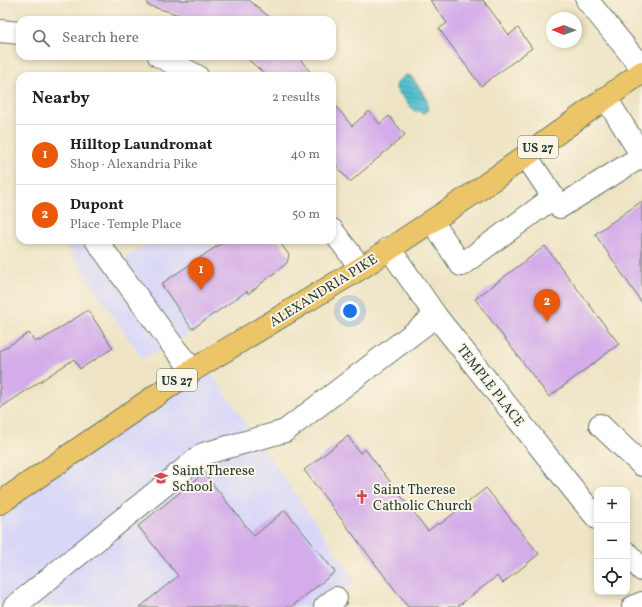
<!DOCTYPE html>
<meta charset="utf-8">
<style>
:root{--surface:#fff;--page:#f6f6f6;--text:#202124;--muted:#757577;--line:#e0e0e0;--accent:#ea580c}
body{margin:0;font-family:Vollkorn,serif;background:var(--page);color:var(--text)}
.controls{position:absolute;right:12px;bottom:12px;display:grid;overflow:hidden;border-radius:8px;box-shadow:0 2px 6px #0003}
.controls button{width:36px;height:36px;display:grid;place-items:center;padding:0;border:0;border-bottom:1px solid var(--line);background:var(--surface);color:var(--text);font:20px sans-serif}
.compass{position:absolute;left:546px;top:12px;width:36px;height:36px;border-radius:50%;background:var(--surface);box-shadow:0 2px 6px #0003;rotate:271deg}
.you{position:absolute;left:350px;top:311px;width:14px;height:14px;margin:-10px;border:3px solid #fff;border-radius:50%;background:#1a73e8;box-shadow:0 0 0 6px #1a73e833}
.badge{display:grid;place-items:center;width:26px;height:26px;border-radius:50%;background:var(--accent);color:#fff;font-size:13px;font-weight:700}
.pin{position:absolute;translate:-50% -33px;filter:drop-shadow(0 1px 2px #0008)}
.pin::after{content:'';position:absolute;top:21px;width:14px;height:12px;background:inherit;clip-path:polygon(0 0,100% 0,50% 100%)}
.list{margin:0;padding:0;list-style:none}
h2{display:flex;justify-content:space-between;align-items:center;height:52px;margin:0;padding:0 16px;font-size:17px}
h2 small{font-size:13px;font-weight:400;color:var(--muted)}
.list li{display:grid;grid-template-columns:26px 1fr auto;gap:12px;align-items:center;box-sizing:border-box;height:60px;padding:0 16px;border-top:1px solid var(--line)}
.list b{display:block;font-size:15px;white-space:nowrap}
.list p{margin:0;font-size:13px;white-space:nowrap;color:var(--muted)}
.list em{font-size:13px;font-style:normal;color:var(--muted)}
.icon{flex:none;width:22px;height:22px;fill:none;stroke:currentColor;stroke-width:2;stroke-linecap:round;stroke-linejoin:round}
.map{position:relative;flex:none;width:642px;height:607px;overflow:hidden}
.search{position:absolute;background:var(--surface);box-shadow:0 2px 6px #0003;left:16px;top:16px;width:320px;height:44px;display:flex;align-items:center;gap:10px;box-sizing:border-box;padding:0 14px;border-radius:12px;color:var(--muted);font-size:15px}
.panel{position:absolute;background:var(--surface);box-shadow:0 2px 6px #0003;left:16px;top:72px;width:320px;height:172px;border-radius:12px}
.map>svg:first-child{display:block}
.built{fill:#d8d7f8}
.water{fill:url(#water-rules);stroke:#387e80}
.building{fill:#d3ace9}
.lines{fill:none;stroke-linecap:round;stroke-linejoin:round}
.minor-casing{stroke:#677767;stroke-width:24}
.major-casing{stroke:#677767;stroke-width:24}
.minor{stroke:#fff;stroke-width:22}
.major{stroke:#ecc569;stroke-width:22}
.labels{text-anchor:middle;stroke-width:4;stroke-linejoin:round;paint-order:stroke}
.shield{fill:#fcf5e5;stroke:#617469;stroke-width:1}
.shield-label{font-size:13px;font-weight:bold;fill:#1f3d34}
.street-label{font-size:14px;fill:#1f3d34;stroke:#fcf5e5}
.poi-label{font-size:14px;fill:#1f3d34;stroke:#fcf5e5;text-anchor:start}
</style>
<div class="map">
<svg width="642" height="607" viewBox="0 0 642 607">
<defs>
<pattern id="water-rules" width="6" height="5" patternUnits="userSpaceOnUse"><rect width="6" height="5" fill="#52becd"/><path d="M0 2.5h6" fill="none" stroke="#439ca7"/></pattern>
</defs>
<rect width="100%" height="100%" fill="#fcf5e5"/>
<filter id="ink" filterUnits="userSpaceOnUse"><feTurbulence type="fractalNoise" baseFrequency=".025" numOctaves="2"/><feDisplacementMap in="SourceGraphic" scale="8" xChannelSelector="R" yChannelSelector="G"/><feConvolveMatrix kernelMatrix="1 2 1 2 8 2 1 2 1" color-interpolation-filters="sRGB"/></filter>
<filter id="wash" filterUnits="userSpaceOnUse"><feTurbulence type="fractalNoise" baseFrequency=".012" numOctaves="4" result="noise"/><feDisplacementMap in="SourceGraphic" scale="16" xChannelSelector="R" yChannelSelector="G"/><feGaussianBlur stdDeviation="0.9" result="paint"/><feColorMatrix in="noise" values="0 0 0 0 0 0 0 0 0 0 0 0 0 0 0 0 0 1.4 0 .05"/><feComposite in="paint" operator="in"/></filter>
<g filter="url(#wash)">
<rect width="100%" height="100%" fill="#eee4c5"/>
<g class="built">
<polygon points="62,240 104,240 121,260 153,240 208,240 247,296 183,338 142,359"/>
<polygon points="204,363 356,581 324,607 0,607 0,503"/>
</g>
<polygon class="water" points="406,75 411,76 427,99 427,106 429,110 422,114 421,111 414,111 396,89 396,83"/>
<g id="blocks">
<g class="building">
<polygon points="148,0 249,0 273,20 196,20 147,5"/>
<polygon points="430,0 483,0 509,35 518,28 532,48 481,86 439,29 447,23"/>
<polygon points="244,56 298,56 313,76 267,76"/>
<polygon points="332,101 352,126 369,111 380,124 389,116 405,135 350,182 332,161"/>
<polygon points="642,201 642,303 595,234"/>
<polygon points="226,240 278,240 289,255 287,263 248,294 247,291 192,329 161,284"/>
<polygon points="545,246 619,344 549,397 475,299"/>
<polygon points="88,310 113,348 80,369 74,359 0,408 0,351 29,333 35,342 39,340 40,341"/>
<polygon points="348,436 360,453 365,449 428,531 438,523 439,525 486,488 539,554 503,583 497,576 457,607 408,607 304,470"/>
<polygon points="204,473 254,536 285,510 335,572 291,607 140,607 178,576 138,526"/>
</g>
</g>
</g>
<g filter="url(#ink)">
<use href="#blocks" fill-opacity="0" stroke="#677767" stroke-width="1"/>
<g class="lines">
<defs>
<g id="minor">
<polyline points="587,0 642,68"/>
<polyline points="0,31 20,33"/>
<polyline points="159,56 197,76"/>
<polyline points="526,156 560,207 642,156 606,98"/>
<polyline points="432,221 461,265 554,197"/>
<polyline points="332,230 361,268"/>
<polyline points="96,240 176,350 193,370"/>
<polyline points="389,248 436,316 581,499 597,518"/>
<polyline points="600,425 642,465"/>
<polyline points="627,553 642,570"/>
<polyline points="14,607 203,454 285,431 436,316"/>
<polyline points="325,607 336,598"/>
<polyline points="633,607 642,603"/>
</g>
<polyline id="major" points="0,503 193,370 361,268 477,191 642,72"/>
</defs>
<use href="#minor" class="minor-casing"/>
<use href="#major" class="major-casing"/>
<use href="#minor" class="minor"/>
<use href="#major" class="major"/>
</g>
</g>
<defs>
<symbol id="school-bare" viewBox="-9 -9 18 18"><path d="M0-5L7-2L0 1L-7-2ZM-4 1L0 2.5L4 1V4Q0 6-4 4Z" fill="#d1495b" stroke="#fcf5e5" stroke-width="2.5" paint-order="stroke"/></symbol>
<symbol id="church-bare" viewBox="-9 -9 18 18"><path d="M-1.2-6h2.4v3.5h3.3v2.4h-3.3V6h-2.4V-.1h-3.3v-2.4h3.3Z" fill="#d1495b" stroke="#fcf5e5" stroke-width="2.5" paint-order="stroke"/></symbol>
</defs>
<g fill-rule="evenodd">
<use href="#school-bare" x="151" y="468" width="20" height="20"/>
<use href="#church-bare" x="352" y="487" width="20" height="20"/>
</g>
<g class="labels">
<g class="shield">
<rect x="518" y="136" width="40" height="22" rx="3"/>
<rect x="157" y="369" width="40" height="22" rx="3"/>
</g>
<g class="shield-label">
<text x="538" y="152">US 27</text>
<text x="177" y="385">US 27</text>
</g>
<g class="street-label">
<text transform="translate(323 290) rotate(-32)" y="5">ALEXANDRIA PIKE</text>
<text transform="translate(491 385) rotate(52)" y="5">TEMPLE PLACE</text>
</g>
<g class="poi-label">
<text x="172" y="475">Saint Therese<tspan x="172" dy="16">School</tspan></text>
<text x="373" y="494">Saint Therese<tspan x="373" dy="16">Catholic Church</tspan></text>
</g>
</g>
</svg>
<div class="controls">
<button>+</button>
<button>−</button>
<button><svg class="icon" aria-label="locate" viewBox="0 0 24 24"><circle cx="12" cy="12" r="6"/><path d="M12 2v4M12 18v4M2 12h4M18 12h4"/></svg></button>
</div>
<svg class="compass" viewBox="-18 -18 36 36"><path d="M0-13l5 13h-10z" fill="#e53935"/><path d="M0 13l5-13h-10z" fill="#757577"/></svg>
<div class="you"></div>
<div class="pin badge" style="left:201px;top:290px">1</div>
<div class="pin badge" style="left:547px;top:322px">2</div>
<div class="search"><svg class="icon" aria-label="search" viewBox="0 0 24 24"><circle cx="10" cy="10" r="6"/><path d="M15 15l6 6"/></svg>Search here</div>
<section class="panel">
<h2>Nearby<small>2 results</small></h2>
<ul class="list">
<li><span class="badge">1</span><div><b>Hilltop Laundromat</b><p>Shop · Alexandria Pike</p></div><em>40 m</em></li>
<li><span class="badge">2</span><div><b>Dupont</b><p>Place · Temple Place</p></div><em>50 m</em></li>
</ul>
</section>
</div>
